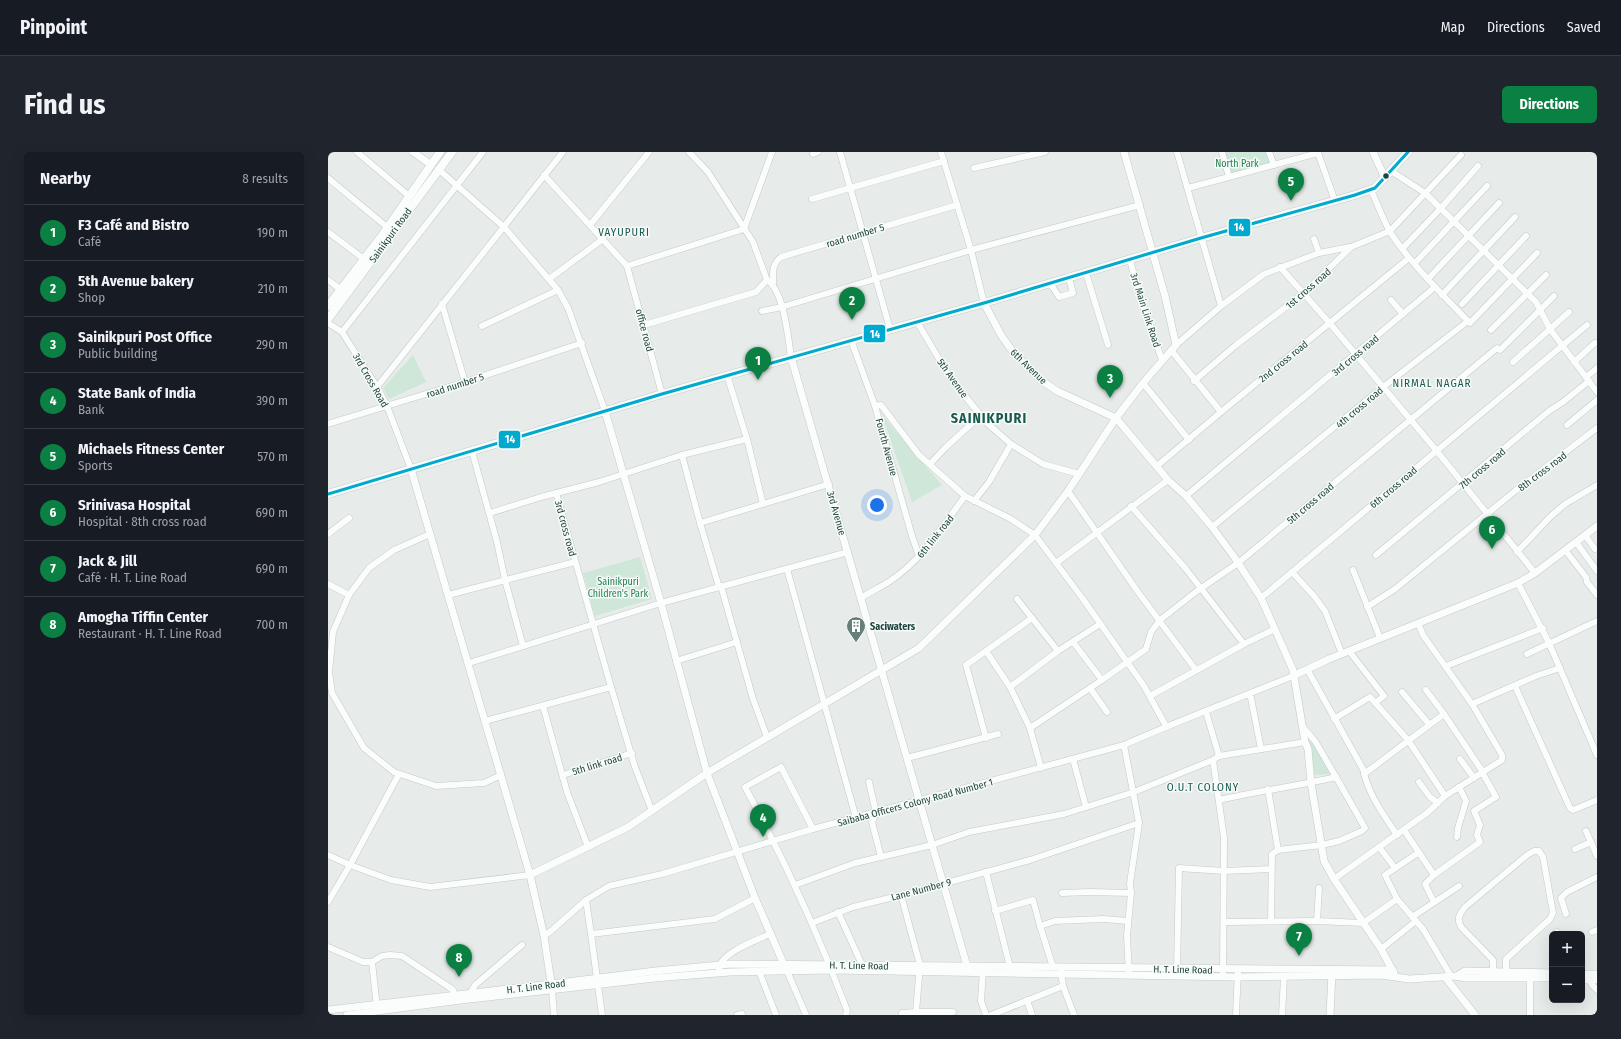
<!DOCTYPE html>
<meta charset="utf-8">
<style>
:root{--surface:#171b24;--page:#20242c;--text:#f1f3f6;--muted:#9ea1a6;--line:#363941;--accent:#0b8043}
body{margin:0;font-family:"Fira Sans Condensed",sans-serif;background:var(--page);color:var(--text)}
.controls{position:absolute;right:12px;bottom:12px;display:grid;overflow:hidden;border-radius:6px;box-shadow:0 4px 16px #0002}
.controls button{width:36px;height:36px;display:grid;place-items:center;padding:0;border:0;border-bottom:1px solid var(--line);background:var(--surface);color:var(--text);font:20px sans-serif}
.you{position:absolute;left:549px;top:353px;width:14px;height:14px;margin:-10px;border:3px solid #fff;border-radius:50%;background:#1a73e8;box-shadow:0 0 0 6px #1a73e833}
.badge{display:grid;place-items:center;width:26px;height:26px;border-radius:50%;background:var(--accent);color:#fff;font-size:13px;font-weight:700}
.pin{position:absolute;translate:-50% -33px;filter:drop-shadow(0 1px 2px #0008)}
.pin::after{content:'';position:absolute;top:21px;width:14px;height:12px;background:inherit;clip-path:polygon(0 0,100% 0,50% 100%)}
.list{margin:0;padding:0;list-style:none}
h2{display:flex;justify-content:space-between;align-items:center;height:52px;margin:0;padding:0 16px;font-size:17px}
h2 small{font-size:13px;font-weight:400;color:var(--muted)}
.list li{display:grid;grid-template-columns:26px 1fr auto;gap:12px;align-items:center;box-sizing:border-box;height:56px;padding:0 16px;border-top:1px solid var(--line)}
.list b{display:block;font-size:15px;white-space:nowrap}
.list p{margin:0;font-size:13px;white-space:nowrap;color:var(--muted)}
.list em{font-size:13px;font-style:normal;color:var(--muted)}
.map{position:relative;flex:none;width:1269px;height:863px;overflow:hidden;border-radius:6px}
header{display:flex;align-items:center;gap:24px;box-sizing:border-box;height:56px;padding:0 20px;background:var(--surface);border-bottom:1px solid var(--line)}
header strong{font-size:19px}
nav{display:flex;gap:22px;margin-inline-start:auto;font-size:14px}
.intro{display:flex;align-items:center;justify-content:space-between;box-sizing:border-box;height:96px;padding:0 24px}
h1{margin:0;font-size:28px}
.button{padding:10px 18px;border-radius:6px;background:var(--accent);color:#fff;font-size:14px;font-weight:700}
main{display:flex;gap:24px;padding:0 24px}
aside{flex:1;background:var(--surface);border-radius:6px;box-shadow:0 4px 16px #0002}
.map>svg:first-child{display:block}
.green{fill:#cfe7d8}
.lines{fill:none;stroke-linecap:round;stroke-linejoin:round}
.minor-casing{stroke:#c4c9c8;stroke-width:7}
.tertiary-casing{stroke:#c4c9c8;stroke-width:8}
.secondary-casing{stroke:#c2cac8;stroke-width:9}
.minor{stroke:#fbfcfc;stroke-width:6}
.tertiary{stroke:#fbfcfc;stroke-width:7}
.secondary{stroke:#fbfcfc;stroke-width:8}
.bus-1-casing{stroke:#f6fbf9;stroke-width:6}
.bus-1{stroke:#00a9ce;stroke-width:3}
.bus-dot{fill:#21443e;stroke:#f6fbf9;stroke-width:1.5}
.labels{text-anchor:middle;stroke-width:3;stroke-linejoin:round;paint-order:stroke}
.park-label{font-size:10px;fill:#268052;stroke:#f6fbf9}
.street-label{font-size:10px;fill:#21443e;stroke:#f6fbf9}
.poi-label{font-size:10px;font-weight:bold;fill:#21443e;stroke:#f6fbf9;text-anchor:start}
.neighbourhood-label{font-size:11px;letter-spacing:1px;fill:#1a5950;stroke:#f6fbf9}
.district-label{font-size:14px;font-weight:bold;letter-spacing:1px;fill:#1a5950;stroke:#f6fbf9}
.line-badge{stroke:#f6fbf9;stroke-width:1.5}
.badge-label{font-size:11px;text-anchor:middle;font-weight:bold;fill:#fff}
</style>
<header>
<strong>Pinpoint</strong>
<nav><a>Map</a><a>Directions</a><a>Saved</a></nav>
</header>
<div class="intro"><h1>Find us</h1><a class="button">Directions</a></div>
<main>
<aside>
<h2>Nearby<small>8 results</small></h2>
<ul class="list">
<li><span class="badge">1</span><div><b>F3 Café and Bistro</b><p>Café</p></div><em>190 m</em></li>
<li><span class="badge">2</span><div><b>5th Avenue bakery</b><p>Shop</p></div><em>210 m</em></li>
<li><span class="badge">3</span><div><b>Sainikpuri Post Office</b><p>Public building</p></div><em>290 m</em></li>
<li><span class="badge">4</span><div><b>State Bank of India</b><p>Bank</p></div><em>390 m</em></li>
<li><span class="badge">5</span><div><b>Michaels Fitness Center</b><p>Sports</p></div><em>570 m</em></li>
<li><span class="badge">6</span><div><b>Srinivasa Hospital</b><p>Hospital · 8th cross road</p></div><em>690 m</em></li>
<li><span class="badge">7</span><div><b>Jack &amp; Jill</b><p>Café · H. T. Line Road</p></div><em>690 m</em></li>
<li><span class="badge">8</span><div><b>Amogha Tiffin Center</b><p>Restaurant · H. T. Line Road</p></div><em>700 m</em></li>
</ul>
</aside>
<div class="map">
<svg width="1269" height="863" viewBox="0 0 1269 863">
<rect width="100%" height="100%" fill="#e7ecea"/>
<g class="green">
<polygon points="894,0 941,0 946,13 901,25"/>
<polygon points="85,203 98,230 61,247 55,236"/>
<polygon points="554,263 614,333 584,350"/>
<polygon points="312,405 324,447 267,464 255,421"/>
<polygon points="980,585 985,590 1003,622 986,623"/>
</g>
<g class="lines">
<defs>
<g id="minor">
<polyline points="29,0 81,44"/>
<path d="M361 0 380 20 425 90 439 128C456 139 460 185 463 205"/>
<polyline points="512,0 562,177"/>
<polyline points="613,0 643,98 656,151"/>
<polyline points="849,0 893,154"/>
<polyline points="894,0 901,25"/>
<polyline points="941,0 946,13"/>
<polyline points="485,2 490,0"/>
<polyline points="646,16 717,0"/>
<polyline points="110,17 176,75 230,138 240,156 277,259"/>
<polyline points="1063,19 1097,41 1208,150 1222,177 1269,240"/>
<polyline points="216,23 299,114 416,77 444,0"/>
<polyline points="0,26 59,75"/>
<polyline points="860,36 990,1 1007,49"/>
<path d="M1043 38C1049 51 1055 67 1062 80 1083 112 1114 142 1140 169"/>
<polyline points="484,47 616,9"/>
<polyline points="262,73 321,0"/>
<polyline points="0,80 36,107"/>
<polyline points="986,87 991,101"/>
<polyline points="1075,96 1113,56 1150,14"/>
<polyline points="802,108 813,148 834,208"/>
<polyline points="1087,111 1159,34"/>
<polyline points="299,114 334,242"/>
<polyline points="952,115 999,168 1108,298 1207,421"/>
<polyline points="758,121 780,193"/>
<polyline points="221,127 275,87"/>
<polyline points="1100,127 1171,51"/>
<polyline points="0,128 12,137"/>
<path d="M445 131C445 120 444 112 453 105L629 53"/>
<polyline points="722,131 731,145 745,141 741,126"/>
<polyline points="1114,143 1187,65"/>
<polyline points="1063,148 1075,162"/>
<polyline points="114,152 137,230"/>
<polyline points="1134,152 1198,84"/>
<polyline points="434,159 454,155 643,98 812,53"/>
<polyline points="589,170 623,227 659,271 683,292 715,312 751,322"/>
<polyline points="0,171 14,180 49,235 59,254 83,317"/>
<polyline points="316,173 428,140 439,128"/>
<polyline points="154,174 230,138"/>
<polyline points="1163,178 1218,123"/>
<polyline points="14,180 155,0"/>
<polyline points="523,188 547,254 584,384 591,404"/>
<polyline points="848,193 893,154 936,122 991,101 1022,95"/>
<polyline points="843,198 893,260"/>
<polyline points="1185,210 1241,160"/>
<polyline points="1246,210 1267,191"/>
<polyline points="399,223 419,287"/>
<polyline points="1258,225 1269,216"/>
<polyline points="866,229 908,193 975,142 1023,95 1062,79 1133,3"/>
<polyline points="815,231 861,288"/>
<polyline points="49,235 235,0"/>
<polyline points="547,254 553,253 591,303 637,344 683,367 707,383 755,447 816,534 838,574"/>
<polyline points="0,272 137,230 254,191"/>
<polyline points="1239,273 1269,248"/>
<polyline points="144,299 169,390 177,428 195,494"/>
<polyline points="354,303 372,371 435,352"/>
<polyline points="602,312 617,296 653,263"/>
<polyline points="829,314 893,260 1081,106"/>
<polyline points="740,339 810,440 868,518"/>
<polyline points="228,341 283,535 307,615 324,659"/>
<polyline points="858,344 1107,135"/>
<polyline points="646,349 661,330 683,292"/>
<polyline points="803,354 858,417 916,492"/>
<polyline points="162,361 213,345 271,330 354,303 419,287 435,352 501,332"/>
<polyline points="372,371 391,435"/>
<polyline points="884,375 1055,235 1140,169 1142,171 1209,101"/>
<polyline points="0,382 21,366"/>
<polyline points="102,382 66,398 41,416 21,443 5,480 1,520 4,541 36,596 66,620 108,634 156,631 173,623"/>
<polyline points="1257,383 1267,397"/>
<polyline points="1248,390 1269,419"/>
<polyline points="1237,398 1258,425 1259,430 1269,443"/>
<polyline points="1189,400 1222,365 1237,352 1269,333"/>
<polyline points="1048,403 1221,259 1235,250 1261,229"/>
<polyline points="728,411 840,328"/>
<polyline points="459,417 528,666"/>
<polyline points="1025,418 1052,486"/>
<polyline points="964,420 986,444 997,459 1014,502"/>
<polyline points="1190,431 1221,491 1269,603"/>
<polyline points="0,432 21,443"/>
<polyline points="393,434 425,547 439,585"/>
<polyline points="120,443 247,410"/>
<path d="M533 446C542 440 553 435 562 429 594 408 615 374 637 344"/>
<polyline points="933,446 1259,173"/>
<polyline points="689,447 730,499"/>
<polyline points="1039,455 1067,437 1187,339 1269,276"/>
<polyline points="704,466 658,499 682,535 730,499 772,472"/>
<polyline points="745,490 774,528 818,497 823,480 832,468 869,439 910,411 1169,196 1172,198 1226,144"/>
<polyline points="1021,499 1056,544 1047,551"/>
<polyline points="1199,502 1269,469"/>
<polyline points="348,509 409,490"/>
<polyline points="141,511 333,451 520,400"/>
<polyline points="1118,514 1215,476"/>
<path d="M979 517 1035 617C1040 642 1055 662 1069 683"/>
<polyline points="1187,534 1242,656 1245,658 1269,648"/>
<polyline points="682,535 702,576 713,616"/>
<polyline points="762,536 779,560"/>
<polyline points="1098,538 1116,562 1155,620"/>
<polyline points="1074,540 1101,572"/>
<polyline points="921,543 923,546 933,597"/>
<polyline points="822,544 916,492 947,477"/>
<polyline points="1144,552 1208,524 1232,516"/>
<polyline points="215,554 239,640 260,695"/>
<polyline points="878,560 891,604"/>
<polyline points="1006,567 1042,545 1080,588 1117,644"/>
<polyline points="157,569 283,535"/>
<polyline points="975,575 987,589 1008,625"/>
<polyline points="702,576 774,528"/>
<polyline points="658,586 638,513 658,499"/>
<polyline points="796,593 811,671 802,731 803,741 799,784 801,823"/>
<polyline points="579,606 670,582"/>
<polyline points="745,607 758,655"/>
<polyline points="1132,607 1146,626"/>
<polyline points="885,608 896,686 895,820"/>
<polyline points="1036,622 1116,562"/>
<polyline points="235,623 304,601"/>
<polyline points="541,630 548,661 544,670 553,705"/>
<polyline points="1091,630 1102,645 1110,651"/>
<polyline points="940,637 950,698"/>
<path d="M891 648C930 639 970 634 1008 625L1037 676 1034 679 1011 689 994 693 950 698 944 702 943 768"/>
<path d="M485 677 453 615 417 635C456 707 490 781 519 858L518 863"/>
<polyline points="1076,678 1106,723"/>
<polyline points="1258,679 1269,704"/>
<polyline points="1129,685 1130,676 1138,649 1131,635"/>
<polyline points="1051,695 1067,716"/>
<polyline points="1247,697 1263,690"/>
<polyline points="1090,701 1057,723 1069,747 1095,777 1123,824"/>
<polyline points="0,703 22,713 63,728 102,735 202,723"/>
<polyline points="658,720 683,819"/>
<polyline points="1006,727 1099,661 1117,644 1174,608 1174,603 1144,552 1095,483 1090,471"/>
<polyline points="467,733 527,711 604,693 641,680 736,662 806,640 885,608 891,604 977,590"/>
<polyline points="734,741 762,740 803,741"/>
<polyline points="573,743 592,813 588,860 574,861"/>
<polyline points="258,748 263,782"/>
<polyline points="0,750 22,713 71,622"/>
<polyline points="1106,750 1097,732 1106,723 1152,690 1149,683 1152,673 1146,659 1168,645 1154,620"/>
<polyline points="667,759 705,748 712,774 727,769 776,767 800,769"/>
<polyline points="510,760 536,817"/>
<polyline points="1238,762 1233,746 1239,740 1269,725"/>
<polyline points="1084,765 1131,734"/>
<polyline points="989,769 991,736"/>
<polyline points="896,770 989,769 1035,771 1069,747"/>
<polyline points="484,771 525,755 578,742 702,708 811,671"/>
<polyline points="712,774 725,815"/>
<polyline points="1264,780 1269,778"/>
<polyline points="1229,782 1229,780"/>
<path d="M216 784 223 779 258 748 281 734 334 722 485 677 796 593C852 568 909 547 965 524"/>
<polyline points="0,795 35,810 44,810 54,804 62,803 74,804 121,835 125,838 128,846"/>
<polyline points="1053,797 1088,769"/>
<polyline points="44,810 49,856"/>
<path d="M391 817C392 801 429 788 442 782"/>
<polyline points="655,817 653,849 658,863"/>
<polyline points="431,819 448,863"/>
<polyline points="459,819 478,863"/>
<polyline points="733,819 735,834 746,863"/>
<polyline points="849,819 851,716 896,719 943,717"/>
<path d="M1165 820V808L1134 776C1128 767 1131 763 1137 755L1199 703 1206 699H1211L1215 705 1225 761 1222 767 1178 807V820"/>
<polyline points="1260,824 1264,833 1269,838"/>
<polyline points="1202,826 1202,863"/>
<polyline points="224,838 226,863"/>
<polyline points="141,844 147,833 194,793"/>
<polyline points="699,848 704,863"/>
<polyline points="588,860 625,860"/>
<polyline points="274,863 263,782 387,767 427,746"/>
<polyline points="409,863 414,862"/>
<polyline points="663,863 735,834"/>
<polyline points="908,863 910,817"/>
<polyline points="954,863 956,825"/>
</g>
<g id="tertiary">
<polyline points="85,0 102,12"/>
<polyline points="1045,0 1057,26"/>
<polyline points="656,151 673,183 685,200 713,228 729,239 788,266 840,328 858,344 884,375 907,406 933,446 965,518 977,590 980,597 983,631 996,709 1006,727 1053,797 1066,821"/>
<polyline points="463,205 639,814 638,818"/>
<polyline points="277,259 333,451 379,621 427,746 457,815"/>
<polyline points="83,317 202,723 216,784 224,837"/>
<polyline points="965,524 1001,507 1190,431 1207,421 1269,374"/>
<polyline points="202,723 300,675 379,621 591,496 707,383 740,339 788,266 815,231 848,193 837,144 796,0"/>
<polyline points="1254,822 1269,822"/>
<polyline points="1129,824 1137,819 1224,821"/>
<polyline points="1117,825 1147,863"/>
<polyline points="1254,828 1269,828"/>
<polyline points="0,858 223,832 327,819 403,812 1065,818"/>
<polyline points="19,863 133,848 327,826 402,820 504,818 909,825 1054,823 1081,827 1129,824 1137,826 1224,826"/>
<polyline points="1002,863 1004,821"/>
</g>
<g id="secondary">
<polyline points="0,154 53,85 112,0"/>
<polyline points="0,167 124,0"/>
<polyline points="0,342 334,242 656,151 873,86 1027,43 1047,36 1080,0"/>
</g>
</defs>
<use href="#minor" class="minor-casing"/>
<use href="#tertiary" class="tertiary-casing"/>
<use href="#secondary" class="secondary-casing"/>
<use href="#minor" class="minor"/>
<use href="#tertiary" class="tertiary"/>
<use href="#secondary" class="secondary"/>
<defs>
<polyline id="bus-1" points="0,342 334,242 656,151 873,86 1027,43 1047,36 1080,0"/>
</defs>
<use href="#bus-1" class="bus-1-casing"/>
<use href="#bus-1" class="bus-1"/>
</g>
<defs>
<symbol id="building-pin" viewBox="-11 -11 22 30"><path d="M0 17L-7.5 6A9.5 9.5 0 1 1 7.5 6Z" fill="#667f7a" stroke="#f6fbf9"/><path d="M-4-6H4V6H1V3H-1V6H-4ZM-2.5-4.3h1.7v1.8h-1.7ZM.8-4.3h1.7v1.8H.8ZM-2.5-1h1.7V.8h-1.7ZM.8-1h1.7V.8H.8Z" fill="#fff"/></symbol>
</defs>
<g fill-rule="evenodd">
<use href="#building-pin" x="517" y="463" width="22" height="30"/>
</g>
<circle class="bus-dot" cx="1058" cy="24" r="3.5"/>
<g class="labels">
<g class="park-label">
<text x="909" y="15">North Park</text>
<text x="290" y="433">Sainikpuri<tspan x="290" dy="12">Children's Park</tspan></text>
</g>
<g class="street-label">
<text transform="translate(62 83) rotate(-54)" y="4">Sainikpuri Road</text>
<text transform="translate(527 83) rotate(-17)" y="4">road number 5</text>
<text transform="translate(980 136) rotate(-41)" y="4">1st cross road</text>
<text transform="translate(818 158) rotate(72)" y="4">3rd Main Link Road</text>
<text transform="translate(317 178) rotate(75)" y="4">office road</text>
<text transform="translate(1027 203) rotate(-40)" y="4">3rd cross road</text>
<text transform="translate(955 209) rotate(-39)" y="4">2nd cross road</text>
<text transform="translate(701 214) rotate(44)" y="4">6th Avenue</text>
<text transform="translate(625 226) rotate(55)" y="4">5th Avenue</text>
<text transform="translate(43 228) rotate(60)" y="4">3rd Cross Road</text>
<text transform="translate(127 233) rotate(-18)" y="4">road number 5</text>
<text transform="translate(1031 255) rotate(-40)" y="4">4th cross road</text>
<text transform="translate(559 295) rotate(75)" y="4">Fourth Avenue</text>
<text transform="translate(1154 316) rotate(-40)" y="4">7th cross road</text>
<text transform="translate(1214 319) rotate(-37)" y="4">8th cross road</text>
<text transform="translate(1065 335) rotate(-40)" y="4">6th cross road</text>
<text transform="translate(982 351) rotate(-40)" y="4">5th cross road</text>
<text transform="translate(509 361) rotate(74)" y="4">3rd Avenue</text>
<text transform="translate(238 376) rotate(75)" y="4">3rd cross road</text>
<text transform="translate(607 384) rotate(-51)" y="4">6th link road</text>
<text transform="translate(269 612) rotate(-17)" y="4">5th link road</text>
<text transform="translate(587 650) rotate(-15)" y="4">Saibaba Officers Colony Road Number 1</text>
<text transform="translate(593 737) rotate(-15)" y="4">Lane Number 9</text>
<text transform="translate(531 813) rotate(1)" y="4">H. T. Line Road</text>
<text transform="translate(855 817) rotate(1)" y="4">H. T. Line Road</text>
<text transform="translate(208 834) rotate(-7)" y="4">H. T. Line Road</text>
</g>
<g class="poi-label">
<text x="542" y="478">Saciwaters</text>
</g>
<g class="neighbourhood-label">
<text x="296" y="84">VAYUPURI</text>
<text x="1104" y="235">NIRMAL NAGAR</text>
<text x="875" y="639">O.U.T COLONY</text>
</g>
<g class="district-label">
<text x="661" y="271">SAINIKPURI</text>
</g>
</g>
<g class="line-badge">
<rect x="900" y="66" width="23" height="19" rx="4" fill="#00a9ce"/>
<rect x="535" y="172" width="23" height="19" rx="4" fill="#00a9ce"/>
<rect x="170" y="278" width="23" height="19" rx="4" fill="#00a9ce"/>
</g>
<g class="badge-label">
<text x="911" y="79">14</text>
<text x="547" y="186">14</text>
<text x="182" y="291">14</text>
</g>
</svg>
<div class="controls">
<button>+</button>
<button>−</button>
</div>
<div class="you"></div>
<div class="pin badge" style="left:430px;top:228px">1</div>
<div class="pin badge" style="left:524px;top:168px">2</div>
<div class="pin badge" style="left:782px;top:246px">3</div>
<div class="pin badge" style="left:435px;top:685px">4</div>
<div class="pin badge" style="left:963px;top:49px">5</div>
<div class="pin badge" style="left:1164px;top:397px">6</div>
<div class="pin badge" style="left:971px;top:804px">7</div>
<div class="pin badge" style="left:131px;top:825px">8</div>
</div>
</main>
